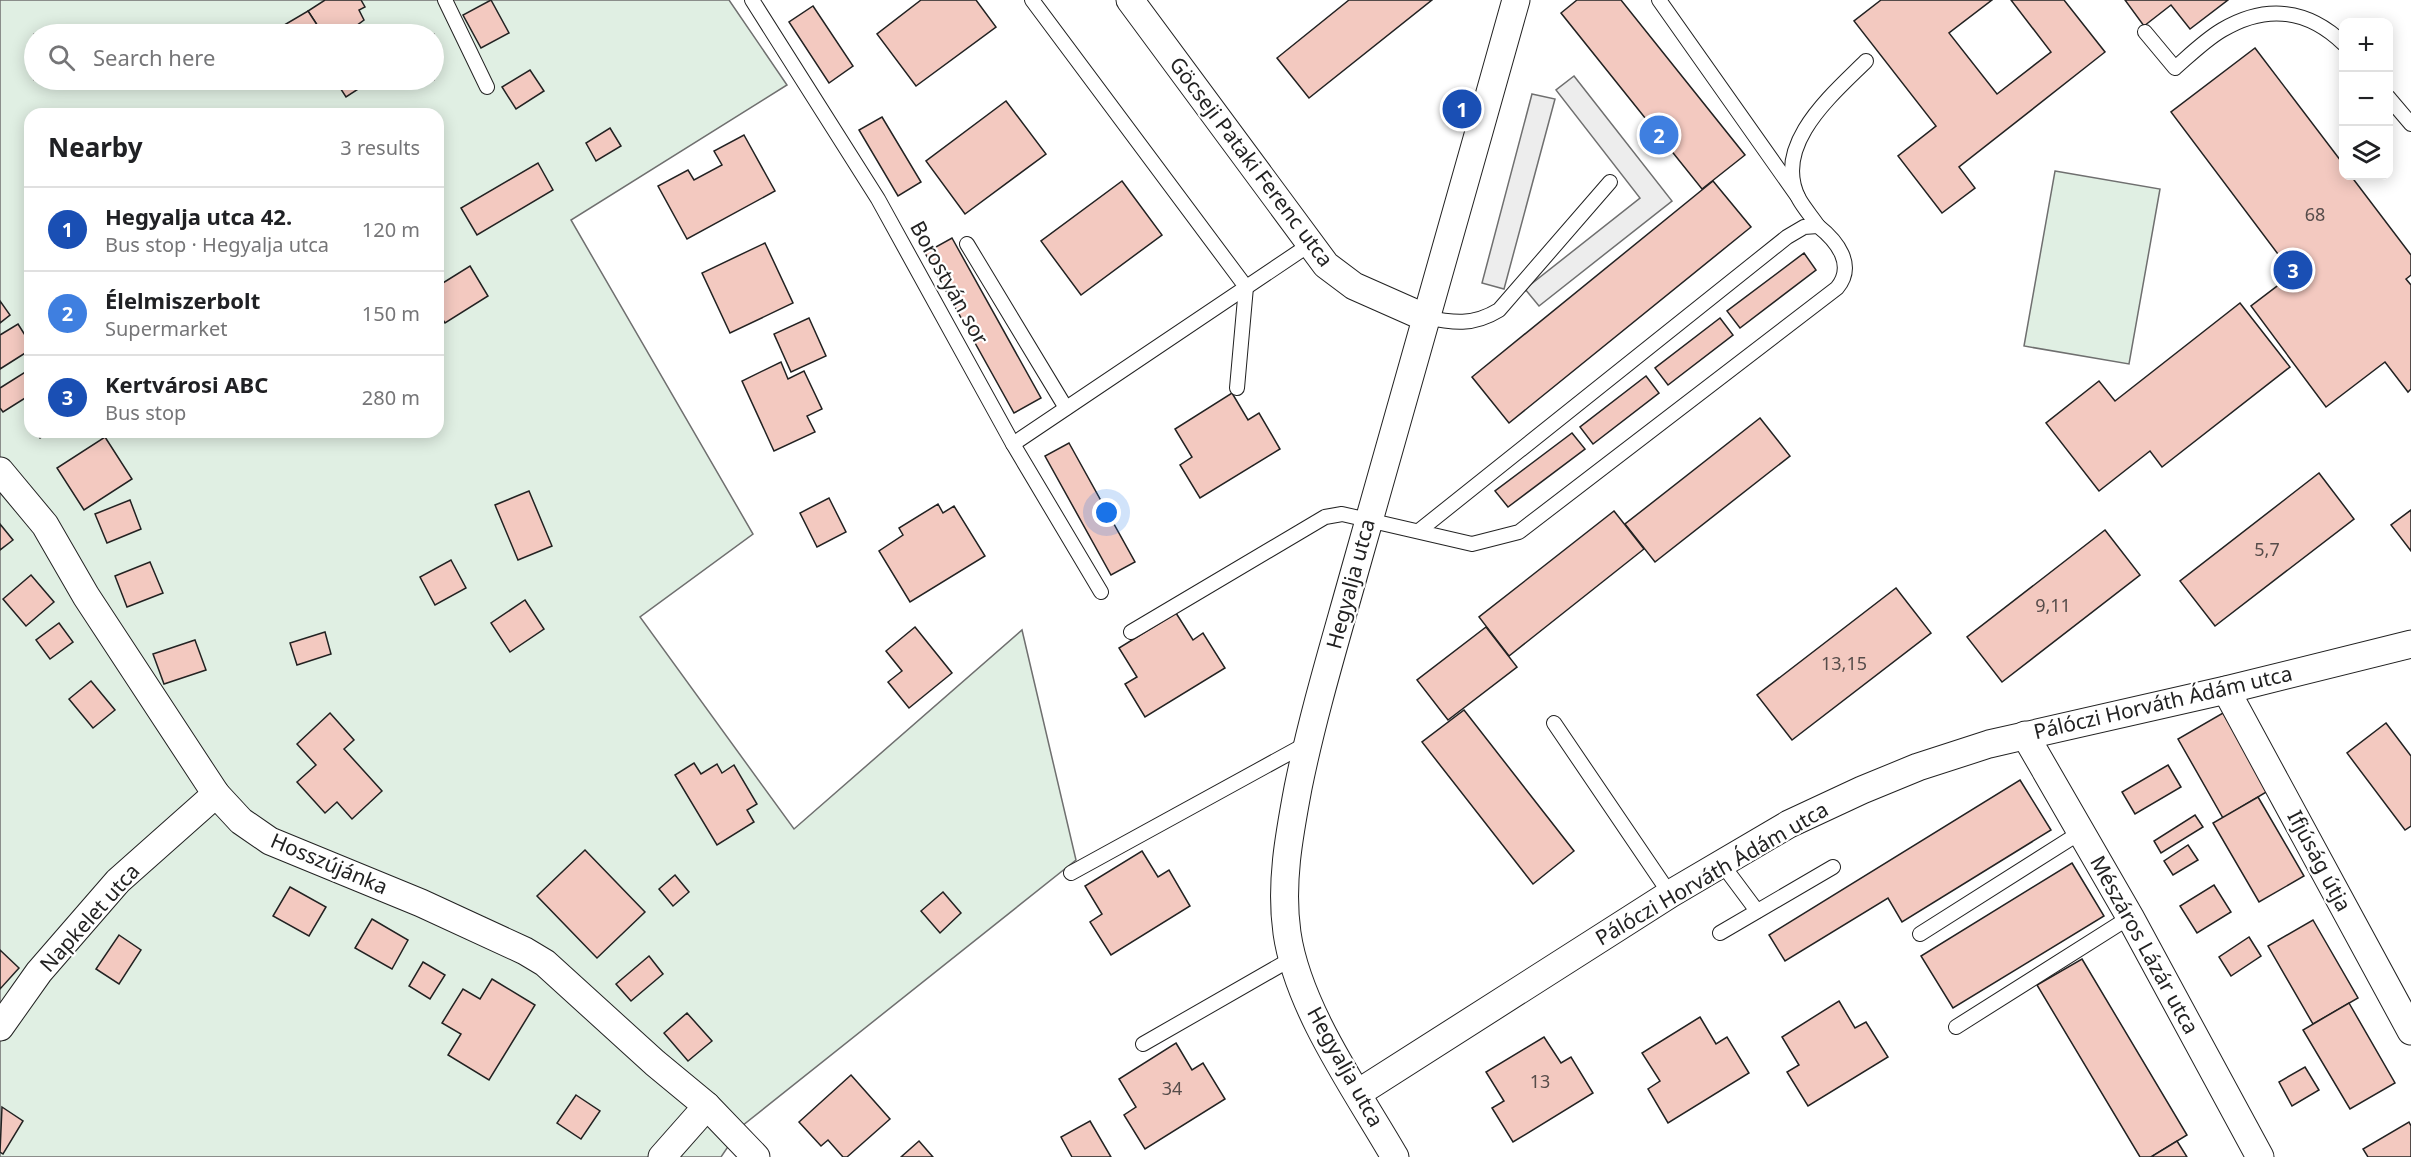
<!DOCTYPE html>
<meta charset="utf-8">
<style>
:root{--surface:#fff;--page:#f2f2f2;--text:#202124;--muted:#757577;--line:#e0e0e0;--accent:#c62828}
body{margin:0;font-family:"Noto Sans",sans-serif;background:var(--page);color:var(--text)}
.controls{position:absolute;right:18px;top:18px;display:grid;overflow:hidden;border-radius:12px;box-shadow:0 3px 15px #0003}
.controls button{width:54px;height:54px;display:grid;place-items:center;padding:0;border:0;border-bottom:2px solid var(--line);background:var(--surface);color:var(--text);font:30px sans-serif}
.you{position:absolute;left:1107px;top:513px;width:21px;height:21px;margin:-15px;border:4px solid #fff;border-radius:50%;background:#1a73e8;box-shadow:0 0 0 9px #1a73e833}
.badge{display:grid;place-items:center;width:39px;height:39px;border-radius:50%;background:var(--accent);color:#fff;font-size:20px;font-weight:700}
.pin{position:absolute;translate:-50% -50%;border:3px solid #fff;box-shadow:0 2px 6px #0006}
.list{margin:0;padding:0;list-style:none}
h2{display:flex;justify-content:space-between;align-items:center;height:78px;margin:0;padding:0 24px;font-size:26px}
h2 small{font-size:20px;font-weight:400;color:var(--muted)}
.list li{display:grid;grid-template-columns:39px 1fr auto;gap:18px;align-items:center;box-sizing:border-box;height:84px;padding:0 24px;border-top:2px solid var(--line)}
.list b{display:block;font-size:22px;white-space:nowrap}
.list p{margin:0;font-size:20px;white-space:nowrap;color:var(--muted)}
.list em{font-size:20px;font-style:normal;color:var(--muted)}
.icon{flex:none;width:33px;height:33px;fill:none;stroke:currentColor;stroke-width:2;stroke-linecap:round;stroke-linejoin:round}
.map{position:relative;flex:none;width:2411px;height:1157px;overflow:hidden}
.search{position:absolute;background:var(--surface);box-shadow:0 3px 15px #0003;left:24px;top:24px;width:420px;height:66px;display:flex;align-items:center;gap:15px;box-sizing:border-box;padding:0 21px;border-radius:33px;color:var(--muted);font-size:22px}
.panel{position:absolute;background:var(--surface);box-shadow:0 3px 15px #0003;left:24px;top:108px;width:420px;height:330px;border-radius:18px}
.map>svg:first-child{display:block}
.green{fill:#e0efe3;stroke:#6f6f6f;stroke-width:1.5;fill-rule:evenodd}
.parking{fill:#ededed;stroke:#6f6f6f;stroke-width:1.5}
.building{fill:#f3c9c0;stroke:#222;stroke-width:1.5}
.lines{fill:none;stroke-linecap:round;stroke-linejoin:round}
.service-casing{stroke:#222;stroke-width:16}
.minor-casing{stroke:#222;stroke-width:29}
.service{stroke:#fff;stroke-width:14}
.minor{stroke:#fff;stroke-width:27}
.labels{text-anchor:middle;stroke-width:4.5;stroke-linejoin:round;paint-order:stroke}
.number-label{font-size:18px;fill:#564c4a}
.street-label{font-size:21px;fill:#222;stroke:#fff}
</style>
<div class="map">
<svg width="2411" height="1157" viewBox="0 0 2411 1157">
<rect width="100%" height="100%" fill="#fff"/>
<g class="green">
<path d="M0 0H729L787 85 571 220 753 534 640 617 794 829 1022 630 1076 860 742 1126 721 1157H0ZM34 34H434V80H34ZM30 114H438V432H30Z"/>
<polygon points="2055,171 2160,189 2129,364 2024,346"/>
</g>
<g class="parking">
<polygon points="1574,76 1672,201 1539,306 1525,289 1640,198 1556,90"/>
<polygon points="1532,94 1555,99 1504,289 1482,283"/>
</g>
<g class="building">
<polygon points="325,0 361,0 365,7 359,10 364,20 352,29 356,34 323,34 308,11"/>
<polygon points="491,0 509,33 481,48 463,15"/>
<polygon points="921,0 976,0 996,27 916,86 877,34"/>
<polygon points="1349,0 1432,0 1309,98 1277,58"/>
<polygon points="1577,0 1621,0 1745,155 1702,189 1561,13"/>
<polygon points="1881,0 1992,0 1949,33 1997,94 2051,52 2011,0 2064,0 2105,52 1959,167 1975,188 1942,213 1898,156 1936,126 1854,21"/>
<polygon points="2125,0 2228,0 2190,29 2171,5 2144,26"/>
<polygon points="813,6 853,66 829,83 789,22"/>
<polygon points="308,11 323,34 276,34 274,31"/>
<polygon points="2255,48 2344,165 2344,176 2351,176 2411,255 2411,275 2406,279 2411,285 2411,389 2408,392 2385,362 2326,407 2251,306 2293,274 2171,112"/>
<polygon points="530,70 544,91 516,109 502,87"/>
<polygon points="335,80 364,80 366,84 346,97"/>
<polygon points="1006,101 1046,154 965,214 926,161"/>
<polygon points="882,117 921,182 898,196 859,130"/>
<polygon points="610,128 621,146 596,161 586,143"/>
<polygon points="744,135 775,191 687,239 658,186 688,170 694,180 722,165 714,151"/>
<polygon points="538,163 553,190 477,235 461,208"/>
<polygon points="1122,181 1162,235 1081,295 1041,241"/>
<polygon points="1713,181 1751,227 1509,423 1472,377"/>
<polygon points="952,238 1041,398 1014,413 925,253"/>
<polygon points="765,243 793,303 730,333 702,273"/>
<polygon points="1804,253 1816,270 1740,328 1727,311"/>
<polygon points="470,266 488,296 445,323 438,312 438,286"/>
<polygon points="0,301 10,315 0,323"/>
<polygon points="2240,303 2290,367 2162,467 2150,451 2099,491 2046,423 2099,381 2115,401"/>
<polygon points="809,318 826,356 791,372 774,334"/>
<polygon points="1720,318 1733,335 1668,385 1655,368"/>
<polygon points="18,324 30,343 30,350 0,369 0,335"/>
<polygon points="781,362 788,379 804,371 822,409 807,416 815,432 774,451 742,381"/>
<polygon points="30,369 30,395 3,412 0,408 0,388"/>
<polygon points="1646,376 1659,393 1593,444 1580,427"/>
<polygon points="1232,393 1248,420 1259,413 1280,449 1200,498 1180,465 1192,457 1175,429"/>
<polygon points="1760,418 1790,456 1655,562 1625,524"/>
<polygon points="36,432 50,432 40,438"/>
<polygon points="1572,433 1585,449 1508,507 1495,491"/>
<polygon points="105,437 132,479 84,510 57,468"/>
<polygon points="1069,443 1135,562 1111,575 1045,456"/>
<polygon points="2319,473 2354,519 2215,626 2180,581"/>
<polygon points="529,491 552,546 518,560 495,505"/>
<polygon points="829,498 846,532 817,547 800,513"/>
<polygon points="130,500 141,529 107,543 95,514"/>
<polygon points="938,504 943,513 954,506 985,556 910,602 879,551 903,535 899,528"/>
<polygon points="2411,510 2411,551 2391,525"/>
<polygon points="1614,511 1644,549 1509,656 1479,617"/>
<polygon points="0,524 13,540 0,550"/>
<polygon points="2105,530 2140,575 2002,682 1967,637"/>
<polygon points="451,560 466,588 435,605 420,577"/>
<polygon points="150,562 163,593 127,607 115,576"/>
<polygon points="31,575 54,602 26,626 3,599"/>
<polygon points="1896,588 1931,633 1792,740 1757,695"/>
<polygon points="525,600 544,629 510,652 491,623"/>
<polygon points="1176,613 1193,640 1203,633 1225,668 1145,717 1125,684 1137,677 1119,648"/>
<polygon points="59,623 73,642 50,659 36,640"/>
<polygon points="915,627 952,673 909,708 888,682 902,671 886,651"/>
<polygon points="1486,627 1517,667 1448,720 1417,680"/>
<polygon points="325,632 331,654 297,665 290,643"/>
<polygon points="195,640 206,670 164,684 153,654"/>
<polygon points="91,681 115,710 93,728 69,699"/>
<polygon points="1464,710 1574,851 1533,884 1422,742"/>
<polygon points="330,713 354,740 344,749 382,791 352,819 337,802 325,813 297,782 316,765 297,744"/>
<polygon points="2223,713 2268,791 2223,818 2178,739"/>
<polygon points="2386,723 2411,756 2411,826 2405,830 2347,753"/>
<polygon points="694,763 701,774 717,764 722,773 734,765 757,804 747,810 754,822 717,845 675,775"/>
<polygon points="2168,765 2181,787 2135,814 2122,792"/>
<polygon points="2020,780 2051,830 1902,922 1888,898 1785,961 1769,935"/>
<polygon points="2258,797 2304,876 2259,902 2213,823"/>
<polygon points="2195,815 2203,827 2161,853 2154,841"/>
<polygon points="2188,845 2198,860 2173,875 2164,861"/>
<polygon points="585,850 645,912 597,958 537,896"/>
<polygon points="1142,851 1158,877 1169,870 1190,906 1111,955 1090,922 1102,914 1085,886"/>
<polygon points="2072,863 2104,916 1953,1008 1921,956"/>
<polygon points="675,875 689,892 673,906 659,889"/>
<polygon points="2214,885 2231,912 2197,933 2180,906"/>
<polygon points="290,887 326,907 309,936 273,916"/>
<polygon points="943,892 961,913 940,933 921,911"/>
<polygon points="372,919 408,940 392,969 355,948"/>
<polygon points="2313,920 2358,998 2313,1024 2268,946"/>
<polygon points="119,935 141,950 119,984 96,969"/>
<polygon points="2249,937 2261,956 2231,976 2219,957"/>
<polygon points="0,950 19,968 0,989"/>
<polygon points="649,956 663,974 631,1001 616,984"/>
<polygon points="2082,959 2187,1135 2151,1157 2140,1157 2037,985"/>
<polygon points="423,962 445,975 430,999 409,986"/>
<polygon points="492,979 535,1005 489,1080 448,1055 461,1034 442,1023 463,989 480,999"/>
<polygon points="1839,1001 1855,1028 1866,1022 1888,1057 1808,1106 1787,1072 1799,1065 1782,1037"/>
<polygon points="2349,1003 2395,1083 2350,1109 2303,1030"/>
<polygon points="687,1013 712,1041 688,1061 664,1033"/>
<polygon points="1700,1017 1716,1044 1727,1037 1749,1073 1668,1123 1648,1089 1660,1081 1642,1053"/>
<polygon points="1544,1037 1561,1063 1571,1057 1593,1093 1513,1142 1492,1108 1504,1101 1486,1072"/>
<polygon points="1176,1043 1192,1070 1203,1063 1225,1099 1145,1149 1124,1115 1136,1107 1119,1079"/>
<polygon points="2305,1067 2319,1090 2292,1106 2279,1082"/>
<polygon points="851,1075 890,1119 847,1157 843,1157 828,1140 821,1146 799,1122"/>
<polygon points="576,1095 600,1111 581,1139 557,1123"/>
<polygon points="2,1107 23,1121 3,1154 0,1152"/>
<polygon points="1090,1121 1111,1157 1072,1157 1061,1137"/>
<polygon points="2409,1122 2411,1126 2411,1157 2368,1157 2363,1149"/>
<polygon points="919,1141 933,1157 901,1157"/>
<polygon points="2177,1141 2187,1157 2151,1157"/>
</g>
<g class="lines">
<defs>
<g id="service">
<polyline points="445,0 487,87"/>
<polyline points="752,0 878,199 1013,444 1101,592"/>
<polyline points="1032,0 1246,287 1237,388"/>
<polyline points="1659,0 1798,197"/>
<path d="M2145 32 2175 68C2190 55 2205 40 2222 30 2266 4 2308 9 2344 44"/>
<polyline points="2388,97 2411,124"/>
<path d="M1818 226C1812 217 1804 208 1799 199 1771 145 1833 94 1866 61"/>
<polyline points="967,244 1066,408"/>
<path d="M1424 317C1453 323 1473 326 1499 310L1610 182"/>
<polyline points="1013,444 1309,245"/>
<path d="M1131 632 1325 517 1342 514 1472 544 1519 532 1837 288C1856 265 1837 241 1818 226L1804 227 1787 237 1420 530"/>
<polyline points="1554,723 1670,894"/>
<polyline points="1722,864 1757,911"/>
<polyline points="1071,873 1308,743"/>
<polyline points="1720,933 1833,867"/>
<polyline points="1920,934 2081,832"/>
<polyline points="1956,1027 2130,917"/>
<polyline points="1143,1044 1293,958"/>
</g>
<g id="minor">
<polyline points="1130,0 1326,265 1354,286 1424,317"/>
<polyline points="0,471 45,525 86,596 216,794 241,821 270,841 421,903 525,951 545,963 655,1063 707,1106 756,1157"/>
<polyline points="2226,690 2411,1031"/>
<polyline points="2025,735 2130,917 2260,1157"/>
<polyline points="0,1027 39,972 118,881 216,794"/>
<polyline points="1358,1093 1670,894 1789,824 1862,790 1918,767 1989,744 2226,690 2411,644"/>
<polyline points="662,1157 707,1106"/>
<path d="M1395 1157C1357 1091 1298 1009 1287 933 1280 884 1289 836 1298 788 1313 714 1335 642 1355 570 1408 379 1463 190 1516 0"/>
</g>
</defs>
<use href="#service" class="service-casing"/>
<use href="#minor" class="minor-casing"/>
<use href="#service" class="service"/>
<use href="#minor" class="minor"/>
</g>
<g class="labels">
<g class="number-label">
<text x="2315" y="221">68</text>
<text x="2267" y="556">5,7</text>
<text x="2053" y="612">9,11</text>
<text x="1844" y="670">13,15</text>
<text x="1540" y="1088">13</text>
<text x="1172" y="1095">34</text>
</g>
<g class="street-label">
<text transform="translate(1251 162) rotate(53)" y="7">Göcseji Pataki Ferenc utca</text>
<text transform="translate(949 283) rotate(61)" y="7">Borostyán sor</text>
<text transform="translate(1351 584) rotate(-75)" y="7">Hegyalja utca</text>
<text transform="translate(2163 703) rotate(-13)" y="7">Pálóczi Horváth Ádám utca</text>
<text transform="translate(2319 861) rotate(62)" y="7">Ifjúság útja</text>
<text transform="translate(329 864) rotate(23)" y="7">Hosszújánka</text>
<text transform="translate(1712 874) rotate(-30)" y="7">Pálóczi Horváth Ádám utca</text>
<text transform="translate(90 918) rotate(-48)" y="7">Napkelet utca</text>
<text transform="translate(2144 945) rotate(61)" y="7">Mészáros Lázár utca</text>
<text transform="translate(1345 1067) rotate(61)" y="7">Hegyalja utca</text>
</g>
</g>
</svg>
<div class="controls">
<button>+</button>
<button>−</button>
<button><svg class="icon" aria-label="layers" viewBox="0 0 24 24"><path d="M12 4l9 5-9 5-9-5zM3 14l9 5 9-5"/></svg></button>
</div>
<div class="you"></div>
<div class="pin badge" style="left:1462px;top:109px;background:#1a4fb4">1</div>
<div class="pin badge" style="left:1659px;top:135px;background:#3f7fe0">2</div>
<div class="pin badge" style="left:2293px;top:270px;background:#1a4fb4">3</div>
<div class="search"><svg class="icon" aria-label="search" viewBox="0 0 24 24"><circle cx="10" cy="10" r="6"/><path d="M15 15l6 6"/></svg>Search here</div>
<section class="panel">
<h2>Nearby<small>3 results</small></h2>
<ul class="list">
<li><span class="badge" style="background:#1a4fb4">1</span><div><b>Hegyalja utca 42.</b><p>Bus stop · Hegyalja utca</p></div><em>120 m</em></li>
<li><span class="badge" style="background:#3f7fe0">2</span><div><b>Élelmiszerbolt</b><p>Supermarket</p></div><em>150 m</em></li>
<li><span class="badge" style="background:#1a4fb4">3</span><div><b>Kertvárosi ABC</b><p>Bus stop</p></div><em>280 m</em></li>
</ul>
</section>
</div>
